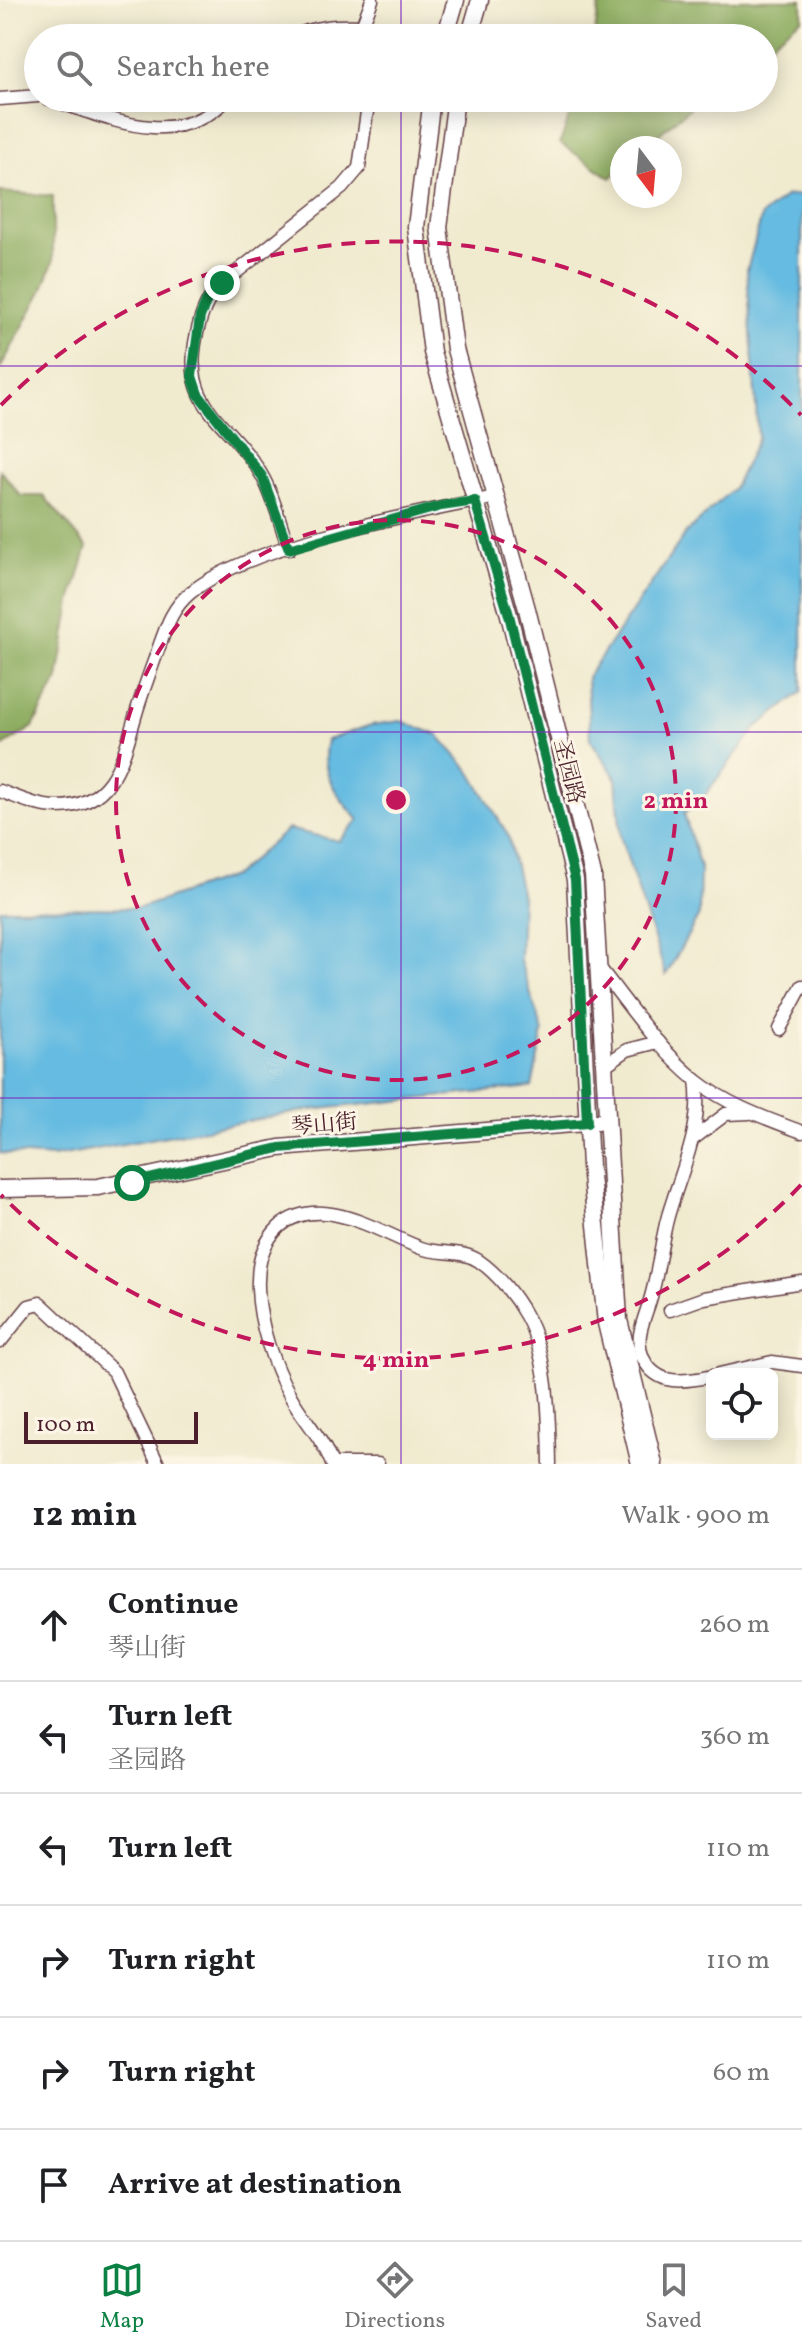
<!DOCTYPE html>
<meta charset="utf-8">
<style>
:root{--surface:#fff;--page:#f2f2f2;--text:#202124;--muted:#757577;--line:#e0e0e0;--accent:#0b8043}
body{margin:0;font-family:Vollkorn,"Noto Serif SC",serif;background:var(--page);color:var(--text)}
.controls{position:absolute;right:24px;bottom:24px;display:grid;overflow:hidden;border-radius:12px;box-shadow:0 4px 20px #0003}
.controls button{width:72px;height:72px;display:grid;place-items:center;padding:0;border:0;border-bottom:2px solid var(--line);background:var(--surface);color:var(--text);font:40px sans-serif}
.compass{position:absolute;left:610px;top:136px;width:72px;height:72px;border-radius:50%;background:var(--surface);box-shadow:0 4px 20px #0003;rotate:164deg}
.scale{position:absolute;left:24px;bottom:20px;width:174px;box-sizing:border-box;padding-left:8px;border:4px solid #4a1f2b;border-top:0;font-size:22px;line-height:28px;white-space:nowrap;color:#4a1f2b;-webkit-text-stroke:6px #fcf5e5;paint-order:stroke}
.stop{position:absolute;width:24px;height:24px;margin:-18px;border:6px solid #0b8043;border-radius:50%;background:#fff}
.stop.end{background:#0b8043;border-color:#fff;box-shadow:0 2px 8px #0008}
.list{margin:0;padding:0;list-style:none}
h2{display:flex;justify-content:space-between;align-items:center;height:104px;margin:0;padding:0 32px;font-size:34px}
h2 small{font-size:26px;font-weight:400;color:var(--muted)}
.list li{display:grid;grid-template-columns:52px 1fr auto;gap:24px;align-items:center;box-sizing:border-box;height:112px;padding:0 32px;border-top:2px solid var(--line)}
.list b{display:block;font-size:30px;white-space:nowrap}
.list p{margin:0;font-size:26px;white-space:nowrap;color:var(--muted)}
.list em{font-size:26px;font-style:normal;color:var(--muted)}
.icon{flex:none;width:44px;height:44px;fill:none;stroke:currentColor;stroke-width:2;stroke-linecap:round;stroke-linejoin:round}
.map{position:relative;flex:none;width:802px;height:1464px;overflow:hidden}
.search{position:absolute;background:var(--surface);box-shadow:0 4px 20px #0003;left:24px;right:24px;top:24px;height:88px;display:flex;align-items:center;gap:20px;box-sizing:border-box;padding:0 28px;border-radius:44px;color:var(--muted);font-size:30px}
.sheet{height:776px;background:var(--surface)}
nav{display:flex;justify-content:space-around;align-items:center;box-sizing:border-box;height:112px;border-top:2px solid var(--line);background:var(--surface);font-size:22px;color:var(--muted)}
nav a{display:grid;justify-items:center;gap:4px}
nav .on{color:var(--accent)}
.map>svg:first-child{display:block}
.forest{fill:#8cac5f;stroke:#6b6645;stroke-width:2}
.water{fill:#65bbe1;stroke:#586d86;stroke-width:2}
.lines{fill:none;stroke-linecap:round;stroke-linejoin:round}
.minor-casing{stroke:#633d44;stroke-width:15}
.tertiary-casing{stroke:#633d44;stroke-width:19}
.minor{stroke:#fff;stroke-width:12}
.tertiary{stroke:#fff;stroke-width:16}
.route{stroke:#0b8043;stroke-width:10}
.grid{fill:none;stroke:#7b2cbf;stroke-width:2;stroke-opacity:0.55}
.ring{fill:none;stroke:#c2185b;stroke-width:4;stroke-dasharray:14 10}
.labels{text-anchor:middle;stroke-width:6;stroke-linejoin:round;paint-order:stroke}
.street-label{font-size:22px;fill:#4a1f2b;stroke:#fcf5e5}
.centre{fill:#c2185b;stroke:#fcf5e5;stroke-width:4}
.ring-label{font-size:24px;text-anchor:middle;font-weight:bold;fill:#c2185b;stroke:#fcf5e5;stroke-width:6;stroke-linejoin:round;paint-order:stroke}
</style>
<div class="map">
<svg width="802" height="1464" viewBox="0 0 802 1464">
<rect width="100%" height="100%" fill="#fcf5e5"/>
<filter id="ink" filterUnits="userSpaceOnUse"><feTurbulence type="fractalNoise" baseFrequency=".0125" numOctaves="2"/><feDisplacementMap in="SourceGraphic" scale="16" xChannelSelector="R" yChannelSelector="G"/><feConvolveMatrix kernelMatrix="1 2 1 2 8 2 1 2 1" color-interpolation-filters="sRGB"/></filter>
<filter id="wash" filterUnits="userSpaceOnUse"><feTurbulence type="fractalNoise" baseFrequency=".006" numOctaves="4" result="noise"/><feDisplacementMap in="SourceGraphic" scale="32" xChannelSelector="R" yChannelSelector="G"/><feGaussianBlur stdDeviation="1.8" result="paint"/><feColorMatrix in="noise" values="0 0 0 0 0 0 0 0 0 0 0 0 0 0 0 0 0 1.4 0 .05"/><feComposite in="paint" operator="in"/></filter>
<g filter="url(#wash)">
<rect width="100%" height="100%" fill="#f0eacf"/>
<g class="forest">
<polygon points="600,0 802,0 802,18 764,48 764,38 594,38"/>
<polygon points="576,98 701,98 643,148 622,148 622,167 611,178 560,143"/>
<polygon points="0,192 53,196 53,262 42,291 0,369"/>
<polygon points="0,470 21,496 44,496 87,547 71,602 58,679 33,727 0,748"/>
</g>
<g class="water">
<polygon points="802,195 802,692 757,727 704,796 684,813 700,867 699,915 666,975 621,839 616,778 590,739 587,677 686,533 734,488 758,438 747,270 762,215 786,196"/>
<path d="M401 721 438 735 470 771 508 835 522 897 520 961 543 1032 532 1087 309 1110 52 1157 0 1153V909L140 908 235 875 288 829 339 841 359 820C337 797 319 773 327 740L371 725Z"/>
</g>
</g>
<g filter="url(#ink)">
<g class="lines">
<defs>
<g id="minor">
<path d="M290 38C314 26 336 25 362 26L372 0"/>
<path d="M47 98C106 117 176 153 228 98"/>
<polyline points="0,99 38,96"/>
<path d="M289 549C280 524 274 496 261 474 231 422 184 410 195 343 199 321 204 304 218 287L342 188 359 168 369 98"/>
<path d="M0 791C19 798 38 807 58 807 118 806 124 751 138 707 144 688 151 669 158 650 166 628 171 609 190 593 251 543 417 513 496 497"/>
<path d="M598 966C629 1005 658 1049 696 1080 727 1105 765 1118 802 1132"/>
<polyline points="779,1029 802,986"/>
<polyline points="604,1066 627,1050 658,1042"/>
<path d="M696 1080C703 1128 681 1171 668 1216 661 1241 659 1268 652 1293 647 1315 633 1336 643 1358 657 1387 685 1382 712 1376"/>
<polyline points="693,1139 726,1114 749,1113"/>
<polyline points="670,1310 704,1298 802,1282"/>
<polyline points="0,1342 29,1306 40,1303 114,1372 158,1464"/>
<polyline points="719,1374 772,1362 802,1366"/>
<path d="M332 1464C323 1439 304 1420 291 1397 273 1366 259 1324 258 1288 257 1264 262 1243 279 1227 320 1191 380 1233 421 1248 440 1255 461 1249 479 1261 498 1274 515 1296 526 1316 549 1357 549 1417 550 1464"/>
<polyline points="337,1464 378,1464"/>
</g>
<g id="tertiary">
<polyline points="445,38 456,0"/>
<polyline points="469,38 480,0"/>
<polyline points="432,98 416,227 432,352 509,615 575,880 590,1166 606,1323 640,1464"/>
<polyline points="456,98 439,227 455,349 527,609 593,875 619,1320 654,1464"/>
<polyline points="0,1189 98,1187 279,1148 597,1122"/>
</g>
</defs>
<use href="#minor" class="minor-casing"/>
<use href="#tertiary" class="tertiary-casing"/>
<use href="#minor" class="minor"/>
<use href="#tertiary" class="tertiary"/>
</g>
</g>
<g class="lines" filter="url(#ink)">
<polyline class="route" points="132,1183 279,1148 587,1123 575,880 509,615 475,501 441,506 289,549 262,476 198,394 192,376 200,317 207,300 222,283"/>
</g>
<path class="grid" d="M401 0V38M401 98V1464M0 366H802M0 732H802M0 1098H802"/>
<g class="ring">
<circle cx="396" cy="800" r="280"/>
<path d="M801 1185A559 559 0 0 1 1 1195M1 405A559 559 0 0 1 801 415"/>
</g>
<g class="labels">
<g class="street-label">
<text transform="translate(570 771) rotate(76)" y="8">圣园路</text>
<text transform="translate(324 1123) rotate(-5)" y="8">琴山街</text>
</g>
</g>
<circle cx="396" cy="800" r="12" class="centre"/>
<g class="ring-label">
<text x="676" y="808">2 min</text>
<text x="396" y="1367">4 min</text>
</g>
</svg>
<div class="controls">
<button><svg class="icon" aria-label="locate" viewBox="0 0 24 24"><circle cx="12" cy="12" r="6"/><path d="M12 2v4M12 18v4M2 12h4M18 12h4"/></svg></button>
</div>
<svg class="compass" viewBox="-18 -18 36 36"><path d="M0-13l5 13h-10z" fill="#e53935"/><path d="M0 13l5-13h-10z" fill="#757577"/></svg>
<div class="scale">100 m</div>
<div class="stop" style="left:132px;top:1183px"></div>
<div class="stop end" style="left:222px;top:283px"></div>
<div class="search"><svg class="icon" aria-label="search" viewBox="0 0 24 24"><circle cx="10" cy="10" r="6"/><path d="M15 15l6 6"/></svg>Search here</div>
</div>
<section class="sheet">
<h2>12 min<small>Walk · 900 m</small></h2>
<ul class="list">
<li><svg class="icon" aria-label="ahead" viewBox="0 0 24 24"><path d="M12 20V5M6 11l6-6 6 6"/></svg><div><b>Continue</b><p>琴山街</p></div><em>260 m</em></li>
<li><svg class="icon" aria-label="left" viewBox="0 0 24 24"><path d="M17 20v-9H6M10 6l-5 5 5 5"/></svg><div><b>Turn left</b><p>圣园路</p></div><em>360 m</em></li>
<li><svg class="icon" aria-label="left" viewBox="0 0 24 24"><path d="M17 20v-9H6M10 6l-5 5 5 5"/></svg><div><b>Turn left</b></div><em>110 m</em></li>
<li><svg class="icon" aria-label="right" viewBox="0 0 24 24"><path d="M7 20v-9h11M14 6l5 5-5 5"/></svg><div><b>Turn right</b></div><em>110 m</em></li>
<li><svg class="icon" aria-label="right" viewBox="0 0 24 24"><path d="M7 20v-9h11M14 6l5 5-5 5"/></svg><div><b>Turn right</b></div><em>60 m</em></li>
<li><svg class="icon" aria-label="arrive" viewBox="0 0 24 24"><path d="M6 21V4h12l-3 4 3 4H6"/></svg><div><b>Arrive at destination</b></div></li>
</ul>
</section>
<nav>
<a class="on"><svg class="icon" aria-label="map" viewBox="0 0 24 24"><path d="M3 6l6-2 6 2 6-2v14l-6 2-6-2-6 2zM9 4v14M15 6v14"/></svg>Map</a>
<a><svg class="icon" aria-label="directions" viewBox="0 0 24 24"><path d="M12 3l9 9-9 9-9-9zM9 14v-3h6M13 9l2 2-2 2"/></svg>Directions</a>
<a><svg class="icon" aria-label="saved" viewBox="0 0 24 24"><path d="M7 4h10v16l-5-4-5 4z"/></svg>Saved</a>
</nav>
